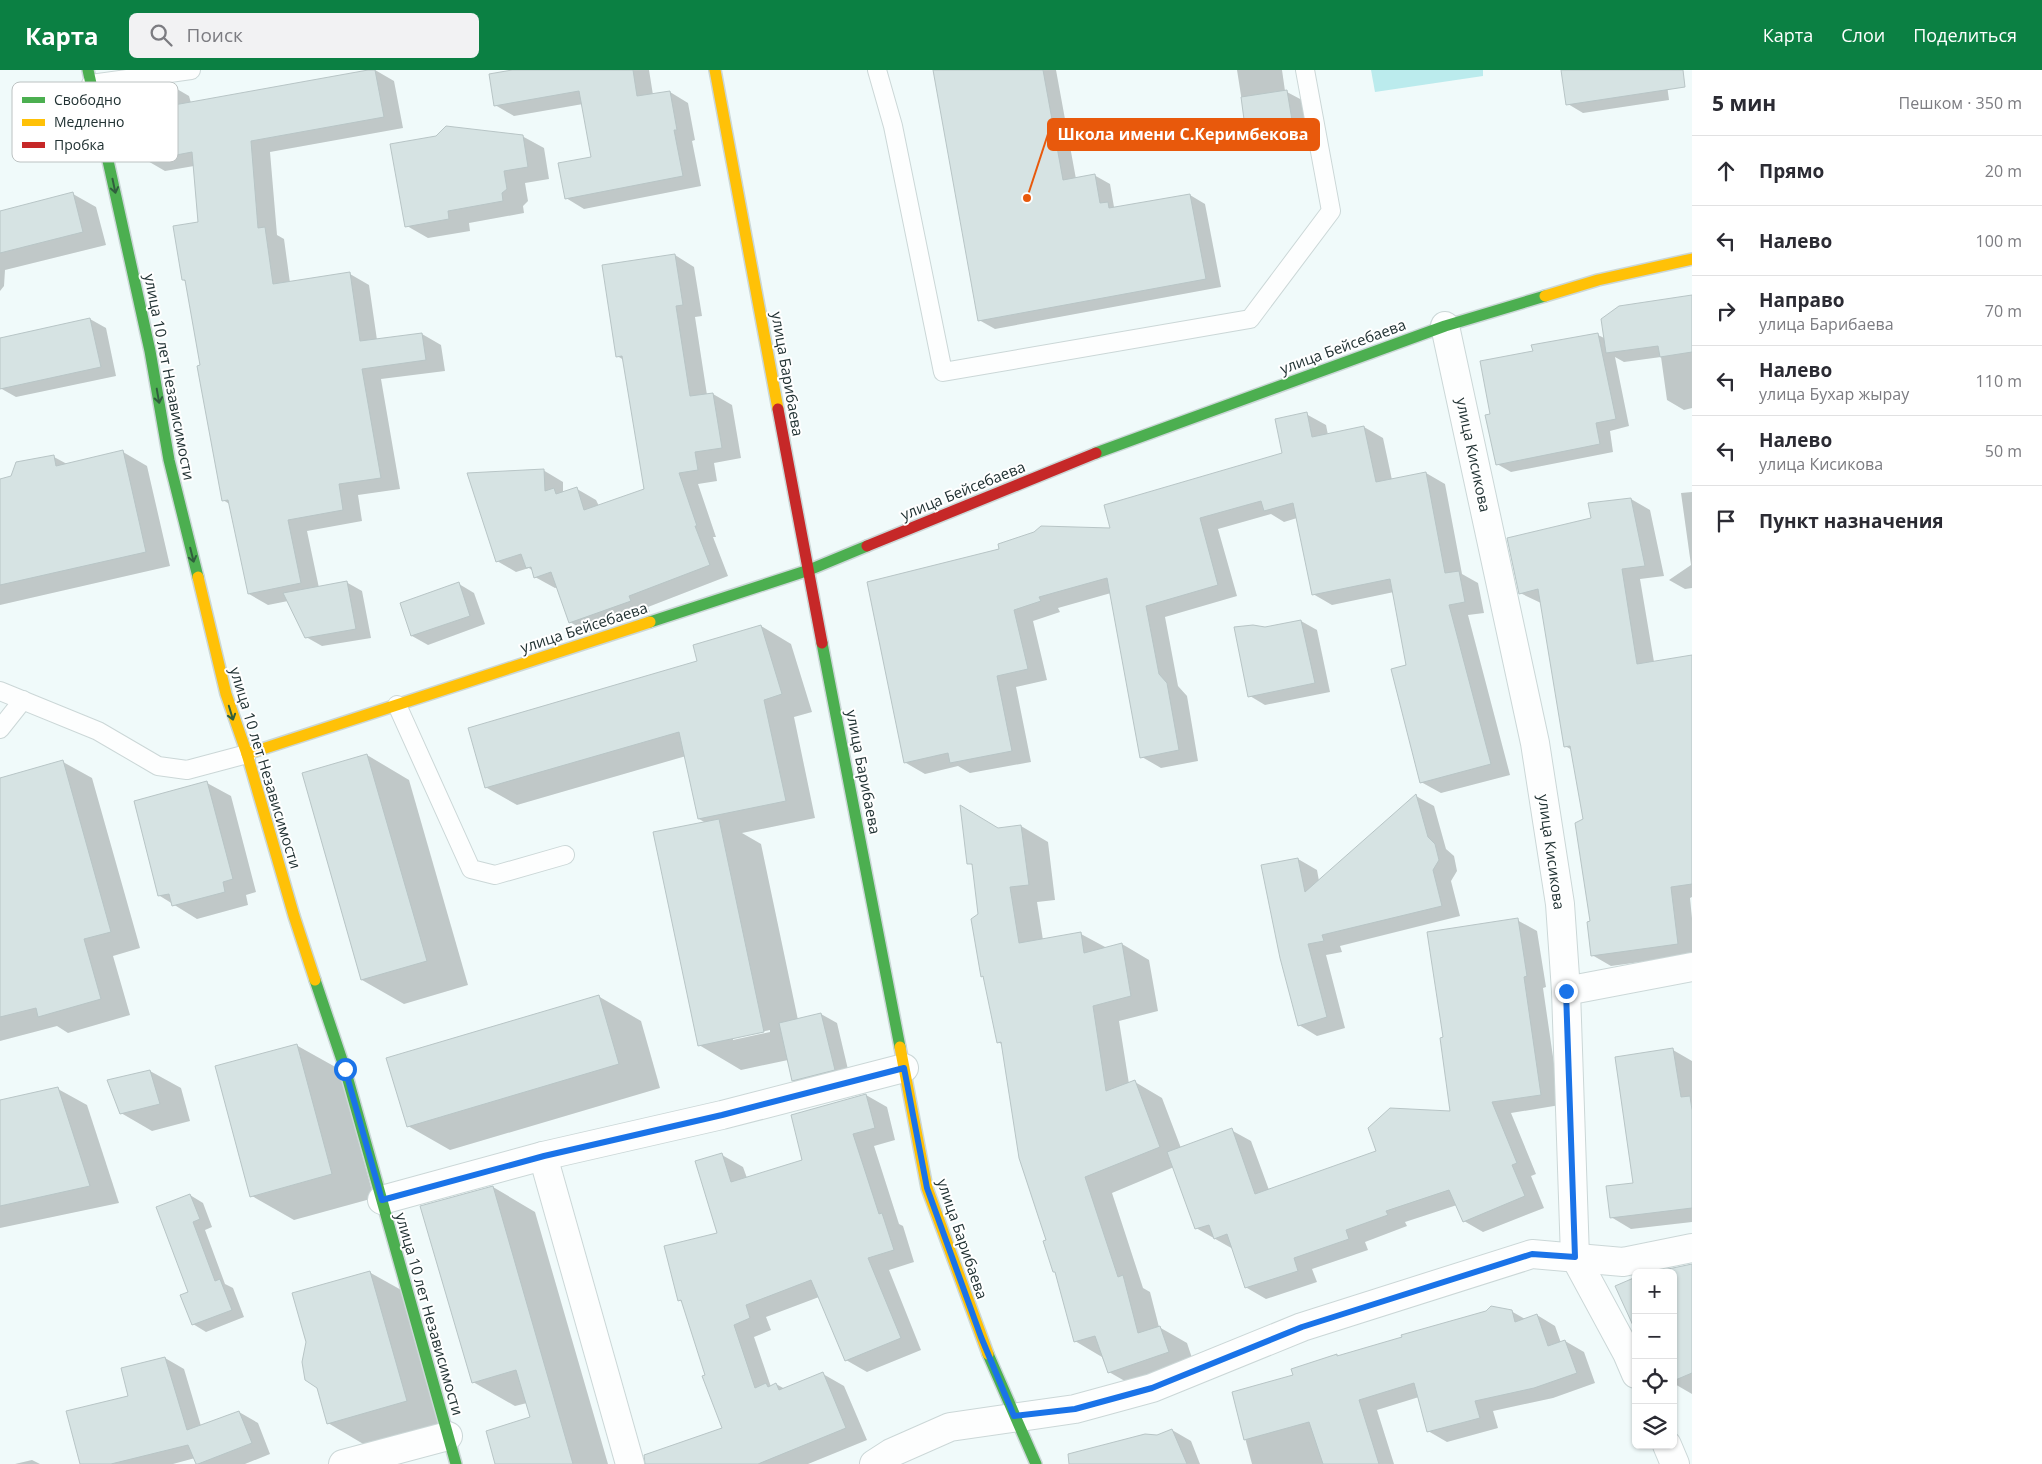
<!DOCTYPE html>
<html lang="ru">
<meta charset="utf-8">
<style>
:root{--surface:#fff;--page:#f2f2f3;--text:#2b2b33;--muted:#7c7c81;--line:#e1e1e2;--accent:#0b8043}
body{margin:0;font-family:"Open Sans",sans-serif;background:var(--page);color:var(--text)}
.controls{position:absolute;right:15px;bottom:15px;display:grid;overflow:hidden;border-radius:8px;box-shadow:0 1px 4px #0004}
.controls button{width:45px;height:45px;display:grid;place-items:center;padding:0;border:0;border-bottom:1px solid var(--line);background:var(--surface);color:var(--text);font:25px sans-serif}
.stop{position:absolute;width:15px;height:15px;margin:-11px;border:4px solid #1a73e8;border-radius:50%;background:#fff}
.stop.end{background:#1a73e8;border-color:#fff;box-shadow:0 1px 5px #0008}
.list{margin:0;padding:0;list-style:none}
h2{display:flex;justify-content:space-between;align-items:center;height:65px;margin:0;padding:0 20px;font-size:21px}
h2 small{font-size:16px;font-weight:400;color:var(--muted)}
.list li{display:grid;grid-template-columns:32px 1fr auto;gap:15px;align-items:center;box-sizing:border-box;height:70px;padding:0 20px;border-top:1px solid var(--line)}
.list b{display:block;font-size:19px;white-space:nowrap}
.list p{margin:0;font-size:16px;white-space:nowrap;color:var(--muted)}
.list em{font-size:16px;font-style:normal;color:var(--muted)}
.icon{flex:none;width:28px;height:28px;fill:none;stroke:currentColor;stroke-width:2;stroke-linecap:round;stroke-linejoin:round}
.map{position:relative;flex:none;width:1692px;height:1394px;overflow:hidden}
header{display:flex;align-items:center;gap:30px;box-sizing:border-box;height:70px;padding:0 25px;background:var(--accent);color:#fff}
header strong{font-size:24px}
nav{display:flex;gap:28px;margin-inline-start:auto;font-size:18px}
.search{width:350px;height:45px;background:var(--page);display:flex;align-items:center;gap:12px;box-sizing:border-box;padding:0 18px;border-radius:8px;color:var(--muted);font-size:19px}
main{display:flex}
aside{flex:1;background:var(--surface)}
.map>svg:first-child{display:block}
.green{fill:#bbebed}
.shadow{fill:#0003;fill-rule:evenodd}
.building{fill:#d6e3e3;stroke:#b8c5c6}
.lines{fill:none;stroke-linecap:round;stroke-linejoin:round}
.lane-casing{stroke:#cbd7d7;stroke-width:20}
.street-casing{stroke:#cbd7d7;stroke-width:30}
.fast-casing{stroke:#cbd7d7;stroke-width:14}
.slow-casing{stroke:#cbd7d7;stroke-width:14}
.jam-casing{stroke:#cbd7d7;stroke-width:14}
.lane{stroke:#fdfefe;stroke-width:18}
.street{stroke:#fdfefe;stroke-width:28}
.fast{stroke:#4caf50;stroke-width:11}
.slow{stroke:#ffc107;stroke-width:11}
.jam{stroke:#c62828;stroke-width:11}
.oneway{stroke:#305e3d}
.route{stroke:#1a73e8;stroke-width:6}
.labels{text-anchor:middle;stroke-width:4;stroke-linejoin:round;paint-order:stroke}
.street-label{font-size:15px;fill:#213233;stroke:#fff}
.key{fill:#fff;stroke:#bcc2c2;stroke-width:1}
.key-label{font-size:14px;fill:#213233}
.leader{fill:none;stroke:#e8590c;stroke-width:2}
.callout-dot{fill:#e8590c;stroke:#fff;stroke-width:2}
.callout{fill:#e8590c;stroke:#e8590c;stroke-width:2}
.callout-label{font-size:16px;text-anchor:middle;font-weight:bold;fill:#fff}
</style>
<header>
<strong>Карта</strong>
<div class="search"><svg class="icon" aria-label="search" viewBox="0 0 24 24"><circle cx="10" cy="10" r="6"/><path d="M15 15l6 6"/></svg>Поиск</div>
<nav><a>Карта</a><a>Слои</a><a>Поделиться</a></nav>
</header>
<main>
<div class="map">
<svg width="1692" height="1394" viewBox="0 0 1692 1394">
<rect width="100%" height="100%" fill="#f0fafa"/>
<polygon class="green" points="1371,0 1483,0 1483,6 1375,22"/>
<g class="shadow">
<polygon points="375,0 394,11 403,58 270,82 277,165 284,169 290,213 350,204 369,215 377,270 422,264 441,275 445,301 381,309 400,419 358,425 362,451 307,461 319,518 346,512 362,521 371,568 322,576 306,567 288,531 268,535 249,524 231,435 223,430 187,212 183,210 199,153 194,96 165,101 146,90 170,15 189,26 191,33"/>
<polygon points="509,0 649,0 653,25 670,22 688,33 695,70 692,71 701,116 584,139 566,128 592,88 583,34 514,46 495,35"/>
<polygon points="934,0 1056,0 1076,109 1094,105 1110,114 1114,137 1116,138 1190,125 1205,134 1221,217 995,259 979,250"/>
<polygon points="1237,0 1282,0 1285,21 1302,30 1307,58 1262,66 1246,57"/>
<polygon points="1563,0 1665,0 1669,30 1583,43 1568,34"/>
<polygon points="522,66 544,78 549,109 525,113 528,131 523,136 524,143 469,153 470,161 428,168 407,156"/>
<polygon points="73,124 96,137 106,175 5,200 4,216 0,221 0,142"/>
<polygon points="675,185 694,197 702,246 695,247 707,325 713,324 732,335 741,388 714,393 717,411 698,414 716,467 713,467 728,506 648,537 650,542 589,563 570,552 558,517 555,518 535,507 533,501 529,498 516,502 497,491 543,400 563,412 563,423 577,419 596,430 599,436 645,420 624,290 617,286"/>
<polygon points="1692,226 1692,338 1684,340 1667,330 1661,287 1624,292 1615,287 1629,356 1610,361 1613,382 1511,402 1497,394 1491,345 1534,282 1598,265 1606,269"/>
<polygon points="90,249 106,258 116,306 16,327 0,318 0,269"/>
<polygon points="1306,344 1326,355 1328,365 1364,357 1383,368 1392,410 1426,403 1445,414 1462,504 1478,513 1484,543 1468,545 1510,705 1441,723 1421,712 1408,596 1394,522 1332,535 1313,524 1297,448 1284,452 1271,444 1218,459 1237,526 1165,547 1178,616 1187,626 1198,691 1161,698 1142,687 1111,523 1058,538 1060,542 1033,551 1047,610 1016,617 1031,692 970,703 958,696 925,704 906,693 869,513 1112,460 1283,384"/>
<polygon points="123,382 147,396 170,496 0,535 0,410 12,407 54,387 67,394"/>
<polygon points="1692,422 1692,518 1685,519 1669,510 1691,495 1681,423"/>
<polygon points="1631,429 1650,440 1664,506 1640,509 1654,592 1692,586 1692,827 1690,828 1692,848 1692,885 1611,896 1592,885 1585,750 1572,680 1565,676 1541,533 1520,523 1592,449 1590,434"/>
<polygon points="459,514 474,523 485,554 428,575 412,566 401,534"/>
<polygon points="1301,551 1317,560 1330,622 1265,635 1250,626 1265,559"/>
<path d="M761 556 791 574 812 642 794 647 815 748 742 763 761 774 798 950 821 944 837 953 850 1008 809 1019 793 1010 788 990 741 1000 699 975 706 753 699 749 686 686 517 735 487 718 469 659 699 592ZM770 960V962L733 970V968Z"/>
<polygon points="367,685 409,710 468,915 404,934 362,910"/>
<polygon points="63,692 92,708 140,878 113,886 130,945 68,963 57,956 0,971 0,709"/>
<polygon points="207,713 231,726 256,822 246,825 248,835 197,849 160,826"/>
<polygon points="1416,726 1434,736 1446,779 1454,786 1457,801 1451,811 1460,846 1340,876 1342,882 1326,885 1345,958 1317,966 1299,955 1263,796 1298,789 1317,800 1319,811"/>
<polygon points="1021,756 1048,772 1055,830 1037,832 1043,870 1081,864 1107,878 1122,874 1149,890 1158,941 1119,951 1129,1014 1135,1012 1162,1028 1181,1078 1231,1060 1251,1071 1269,1120 1378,1081 1452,1042 1444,968 1517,850 1537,861 1546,917 1543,918 1560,1035 1511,1043 1536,1104 1531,1106 1544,1138 1483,1162 1464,1151 1457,1135 1405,1152 1407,1156 1365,1172 1368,1180 1312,1199 1317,1212 1266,1229 1247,1218 1233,1179 1196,1158 1174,1097 1112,1123 1143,1218 1150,1222 1159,1257 1187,1273 1195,1297 1137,1318 1109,1302 1102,1287 1075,1271 1048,1171 1003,975 998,972 984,907 982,906 979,844 974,796 969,793 998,759"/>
<polygon points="598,926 641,951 660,1018 450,1080 408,1056"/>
<polygon points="296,975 339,999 374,1128 294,1150 252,1126"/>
<polygon points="1673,980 1692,991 1692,1152 1631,1159 1611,1147 1634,1114"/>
<polygon points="150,1001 181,1018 190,1051 152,1061 121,1043"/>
<polygon points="58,1019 87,1035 119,1133 0,1158 0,1031"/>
<polygon points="866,1025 887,1037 895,1070 874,1076 899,1154 903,1156 914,1192 889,1200 921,1280 867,1302 846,1290 819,1227 766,1247 771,1260 754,1267 771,1317 776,1314 785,1319 823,1304 844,1316 867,1370 808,1394 688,1394 724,1359 683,1233 679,1230 719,1164 722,1085 743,1097 747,1108 803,1090"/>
<polygon points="493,1117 535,1142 608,1394 497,1394 532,1348 527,1333 515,1336 473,1312"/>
<polygon points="190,1125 203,1133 212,1157 205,1160 225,1214 233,1218 244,1247 206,1262 193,1254 189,1223"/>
<polygon points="1692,1195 1692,1324 1673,1313 1673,1203"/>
<polygon points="369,1202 412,1226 449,1355 370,1378 328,1353"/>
<polygon points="1511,1241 1525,1249 1537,1245 1555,1256 1561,1273 1565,1271 1584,1282 1595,1313 1553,1328 1493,1341 1498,1358 1447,1372 1428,1361 1419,1327 1377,1340 1394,1394 1252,1394 1233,1323 1295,1306 1336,1285 1339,1287"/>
<polygon points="165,1288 184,1299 201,1356 239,1342 258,1353 270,1384 245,1394 197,1394 195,1388 173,1394 81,1394 130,1327"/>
<polygon points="1172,1360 1191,1371 1200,1394 1114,1394 1157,1366"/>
<polygon points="32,1390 40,1394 15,1394"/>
</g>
<g class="building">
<polygon points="368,0 375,0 384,47 251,71 258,158 265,157 273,214 350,202 360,271 422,263 426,290 362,299 381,408 339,414 343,440 288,450 301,513 248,524 228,430 222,431 197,296 200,295 185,210 182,210 173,156 198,152 192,82 145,91 132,19 170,14 174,35"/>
<polygon points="512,0 633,0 637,26 670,21 677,60 674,60 683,106 565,129 558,93 591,87 579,21 494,36 489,4"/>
<polygon points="933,0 1043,0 1063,110 1095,104 1100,133 1108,132 1109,138 1190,124 1206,209 978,251"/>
<polygon points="1561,0 1683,0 1685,17 1566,35"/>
<polygon points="1287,20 1292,50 1245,57 1241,27"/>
<polygon points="446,56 523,65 528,97 504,101 507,119 502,123 503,131 448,141 449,149 405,157 390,74 436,66"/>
<polygon points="73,122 83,162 0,183 0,141"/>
<polygon points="675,184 683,235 676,236 690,326 713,323 722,378 695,382 698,400 679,403 697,456 695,456 710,495 629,526 631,531 569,553 551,502 534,508 531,497 526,498 521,484 496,492 467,403 544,399 545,421 554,418 556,424 577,417 584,440 644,419 622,286 616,287 602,195"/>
<polygon points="1692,225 1692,282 1660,287 1658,276 1606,283 1601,249 1619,236"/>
<polygon points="90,248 101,297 0,319 0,268"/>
<polygon points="1598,263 1616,349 1596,353 1600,374 1496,395 1485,345 1490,344 1480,291 1533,281 1531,275"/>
<polygon points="1307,342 1312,367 1364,356 1376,412 1426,402 1445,503 1459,501 1465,532 1449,535 1491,694 1420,713 1391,599 1406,595 1390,509 1312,525 1293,433 1264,441 1261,431 1200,448 1218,515 1146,536 1159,604 1167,613 1179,680 1140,688 1107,508 1039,527 1041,531 1014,540 1028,599 997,606 1012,681 950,693 948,683 904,693 867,512 999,479 998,474 1034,462 1041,456 1110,458 1104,435 1282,383 1275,349"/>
<polygon points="123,380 146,482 0,515 0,409 11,406 16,392 54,385 56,396"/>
<polygon points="1631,428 1645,496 1622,499 1637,594 1692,585 1692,814 1671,817 1678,874 1591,886 1587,852 1590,851 1575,753 1583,749 1570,676 1564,677 1538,519 1519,524 1507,468 1591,448 1588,433"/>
<polygon points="347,511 356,559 305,568 283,523"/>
<polygon points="459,512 470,546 411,566 400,533"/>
<polygon points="1301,550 1315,613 1248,627 1234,557 1253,555 1265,557"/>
<polygon points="761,555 782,624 764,630 786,731 698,749 679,662 485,718 468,658 697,591 693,575"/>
<polygon points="367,684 427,891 361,910 302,703"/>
<polygon points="63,690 111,862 84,869 101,929 38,947 36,938 0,947 0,708"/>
<polygon points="207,711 233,809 223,812 225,822 172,836 169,824 158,826 134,731"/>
<polygon points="1416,724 1428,767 1435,774 1439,790 1433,800 1442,836 1322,865 1324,871 1308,874 1327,947 1298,956 1280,888 1261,795 1298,788 1305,822"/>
<polygon points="960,735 998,758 1021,755 1029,815 1010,817 1019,873 1081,862 1084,883 1122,873 1131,926 1093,936 1106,1021 1135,1010 1160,1077 1085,1107 1118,1207 1123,1205 1138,1263 1160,1256 1169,1282 1108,1303 1095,1266 1074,1272 1055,1202 1053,1202 1043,1171 1046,1170 1019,1088 1001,972 997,973 983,906 981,907 971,849 978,844 972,794 967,794"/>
<polygon points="719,749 764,962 698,976 653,762"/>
<polygon points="1518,848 1527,906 1524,907 1541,1025 1492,1032 1517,1093 1512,1095 1525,1126 1463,1152 1449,1120 1386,1141 1388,1145 1346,1160 1349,1169 1294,1188 1298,1201 1245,1218 1227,1164 1214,1169 1209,1155 1195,1159 1167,1082 1232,1058 1255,1124 1376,1081 1368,1058 1390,1038 1450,1041 1440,968 1443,967 1427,862"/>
<polygon points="599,925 619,994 407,1057 386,988"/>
<polygon points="821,943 835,1000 792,1011 779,953"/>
<polygon points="297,974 332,1104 250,1127 215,996"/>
<polygon points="1673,978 1681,1027 1690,1026 1692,1040 1692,1138 1610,1148 1606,1116 1633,1113 1615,987"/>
<polygon points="150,1000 160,1034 120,1044 107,1010"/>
<polygon points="58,1017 90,1116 0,1136 0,1030"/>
<polygon points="866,1024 875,1058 853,1064 879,1144 882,1143 894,1180 868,1188 901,1268 845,1291 811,1210 746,1235 750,1248 734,1255 755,1318 766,1313 768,1317 776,1313 779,1320 823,1302 846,1358 758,1394 645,1394 644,1385 722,1358 702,1306 705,1305 681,1230 678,1231 664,1176 717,1163 695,1091 722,1083 731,1112 802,1090 791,1045"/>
<polygon points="493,1116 573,1394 495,1394 486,1361 530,1347 516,1300 472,1313 420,1136"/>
<polygon points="190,1124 200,1149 193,1152 215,1211 220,1209 232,1240 192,1255 180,1225 188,1222 156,1137"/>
<polygon points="1692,1194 1692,1303 1673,1311 1673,1203 1649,1203"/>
<polygon points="370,1201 407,1331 327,1354 317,1318 305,1310 302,1292 306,1272 292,1223"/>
<polygon points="1636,1207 1636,1262 1615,1216"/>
<polygon points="1491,1236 1512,1240 1515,1252 1537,1244 1548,1276 1565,1270 1577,1303 1534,1318 1475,1331 1480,1348 1427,1362 1414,1313 1359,1330 1379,1394 1323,1394 1309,1352 1244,1370 1232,1322 1293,1305 1291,1299 1337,1284 1337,1286 1402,1267 1401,1265 1486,1241"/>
<polygon points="165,1287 187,1360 239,1341 252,1373 198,1394 196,1394 188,1375 111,1394 80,1394 66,1341 128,1326 121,1298"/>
<polygon points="1172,1359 1187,1394 1069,1394 1068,1384 1145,1364 1157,1365"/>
</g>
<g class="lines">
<defs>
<g id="lane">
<polyline points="877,0 893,56 943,302 1250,249 1331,141 1305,0"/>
<polyline points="91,14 191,0"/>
<polyline points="0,621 98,661 158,696 187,700 247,684"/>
<polyline points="397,635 471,799 495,805 565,785"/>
<polyline points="0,659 23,630"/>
</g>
<g id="street">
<polyline points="1445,256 1535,673 1560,834 1566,921 1575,1187 1627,1283 1636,1304"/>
<polyline points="1566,921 1692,897"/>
<polyline points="543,1086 630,1394"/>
<polyline points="382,1130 543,1086 722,1045 904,998"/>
<polyline points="1667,1375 1675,1394"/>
<polyline points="343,1394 448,1366"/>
<polyline points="874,1394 891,1383 950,1357 1075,1339 1152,1318 1302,1257 1532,1184 1623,1192 1692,1178"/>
</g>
<g id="fast">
<polyline points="88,0 150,281 169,390 198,507"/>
<polyline points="1096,383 1445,256 1545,226"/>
<polyline points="650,552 809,500 867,476"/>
<polyline points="822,573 900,977"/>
<polyline points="315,910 345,999 456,1394"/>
<polyline points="988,1284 1036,1394"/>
</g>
<g id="slow">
<polyline points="715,0 778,339"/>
<polyline points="1545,226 1598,210 1692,189"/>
<polyline points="198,507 226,624 247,684 294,846 315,910"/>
<polyline points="247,684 650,552"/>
<polyline points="900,977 927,1118 988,1284"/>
</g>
<g id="jam">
<polyline points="778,339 822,573"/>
<polyline points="867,476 1096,383"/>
</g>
</defs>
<use href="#lane" class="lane-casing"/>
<use href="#street" class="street-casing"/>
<use href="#fast" class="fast-casing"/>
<use href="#slow" class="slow-casing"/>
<use href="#jam" class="jam-casing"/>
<use href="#lane" class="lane"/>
<use href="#street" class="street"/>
<use href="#fast" class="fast"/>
<use href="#slow" class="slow"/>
<use href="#jam" class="jam"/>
</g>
<defs><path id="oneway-shaft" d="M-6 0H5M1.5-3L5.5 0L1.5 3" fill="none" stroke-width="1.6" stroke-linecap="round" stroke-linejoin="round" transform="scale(1.25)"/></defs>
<g class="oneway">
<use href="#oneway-shaft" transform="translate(114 116) rotate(78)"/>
<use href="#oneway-shaft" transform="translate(158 326) rotate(80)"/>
<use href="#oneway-shaft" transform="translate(192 485) rotate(76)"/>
<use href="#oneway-shaft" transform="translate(231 643) rotate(73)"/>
</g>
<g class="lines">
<polyline class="route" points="345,999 382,1130 544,1086 722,1045 904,998 927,1118 981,1267 1014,1346 1075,1339 1152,1318 1302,1257 1532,1184 1575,1187 1566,921"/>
</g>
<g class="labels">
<g class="street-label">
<text transform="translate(1343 277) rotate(-20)" y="5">улица Бейсебаева</text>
<text transform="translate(787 304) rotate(80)" y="5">улица Барибаева</text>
<text transform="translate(169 307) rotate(79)" y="5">улица 10 лет Независимости</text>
<text transform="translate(1473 385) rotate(78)" y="5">улица Кисикова</text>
<text transform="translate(963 421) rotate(-22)" y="5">улица Бейсебаева</text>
<text transform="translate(584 558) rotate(-18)" y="5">улица Бейсебаева</text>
<text transform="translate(265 698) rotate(73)" y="5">улица 10 лет Независимости</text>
<text transform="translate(863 702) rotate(79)" y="5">улица Барибаева</text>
<text transform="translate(1551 782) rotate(82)" y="5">улица Кисикова</text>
<text transform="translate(962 1169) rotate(71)" y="5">улица Барибаева</text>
<text transform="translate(429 1244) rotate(74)" y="5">улица 10 лет Независимости</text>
</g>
</g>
<rect x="12" y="12" width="166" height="80" rx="8" class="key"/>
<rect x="22" y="27" width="23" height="6" fill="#4caf50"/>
<rect x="22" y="49" width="23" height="7" fill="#ffc107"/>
<rect x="22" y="72" width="23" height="6" fill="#c62828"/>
<g class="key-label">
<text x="54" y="35">Свободно</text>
<text x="54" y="57">Медленно</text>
<text x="54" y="80">Пробка</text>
</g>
<path class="leader" d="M1027 128L1048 64"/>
<circle class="callout-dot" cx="1027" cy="128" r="5"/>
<rect class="callout" x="1048" y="49" width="271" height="31" rx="5"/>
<g class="callout-label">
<text x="1183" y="70">Школа имени С.Керимбекова</text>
</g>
</svg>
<div class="controls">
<button>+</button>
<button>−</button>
<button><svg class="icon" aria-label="locate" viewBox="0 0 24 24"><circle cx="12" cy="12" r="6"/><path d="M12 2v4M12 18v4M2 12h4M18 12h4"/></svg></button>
<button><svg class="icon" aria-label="layers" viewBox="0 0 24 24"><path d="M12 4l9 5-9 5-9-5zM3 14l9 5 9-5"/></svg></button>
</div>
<div class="stop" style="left:345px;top:999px"></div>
<div class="stop end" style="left:1566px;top:921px"></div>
</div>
<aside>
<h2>5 мин<small>Пешком · 350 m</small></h2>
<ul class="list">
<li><svg class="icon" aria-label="ahead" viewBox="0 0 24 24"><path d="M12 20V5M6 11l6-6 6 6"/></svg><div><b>Прямо</b></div><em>20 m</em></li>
<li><svg class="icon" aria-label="left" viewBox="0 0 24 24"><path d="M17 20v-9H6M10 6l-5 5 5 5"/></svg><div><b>Налево</b></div><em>100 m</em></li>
<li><svg class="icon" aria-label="right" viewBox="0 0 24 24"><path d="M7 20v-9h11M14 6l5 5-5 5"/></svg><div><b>Направо</b><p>улица Барибаева</p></div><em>70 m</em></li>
<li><svg class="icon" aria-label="left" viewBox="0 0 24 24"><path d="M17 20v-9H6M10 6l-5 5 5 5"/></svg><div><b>Налево</b><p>улица Бухар жырау</p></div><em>110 m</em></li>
<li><svg class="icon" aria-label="left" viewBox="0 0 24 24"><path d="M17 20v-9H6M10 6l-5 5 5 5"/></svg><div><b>Налево</b><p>улица Кисикова</p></div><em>50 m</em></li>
<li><svg class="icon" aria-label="arrive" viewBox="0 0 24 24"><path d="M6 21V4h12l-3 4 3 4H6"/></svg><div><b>Пункт назначения</b></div></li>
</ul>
</aside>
</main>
